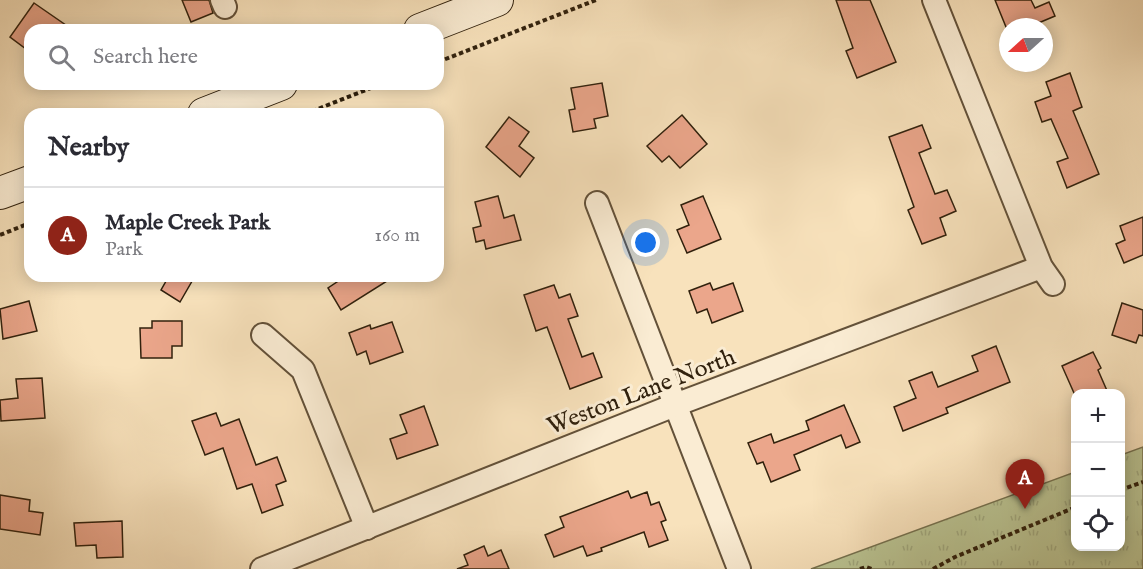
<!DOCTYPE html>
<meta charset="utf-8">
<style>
:root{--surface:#fff;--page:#f7f7f7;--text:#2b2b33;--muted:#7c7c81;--line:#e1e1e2;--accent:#8f2418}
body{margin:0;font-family:"IM FELL English",serif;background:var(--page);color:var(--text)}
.controls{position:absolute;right:18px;bottom:18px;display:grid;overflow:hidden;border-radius:12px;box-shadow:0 3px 15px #0003}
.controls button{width:54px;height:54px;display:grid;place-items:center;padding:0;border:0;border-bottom:2px solid var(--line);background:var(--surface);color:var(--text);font:30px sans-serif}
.compass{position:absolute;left:999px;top:18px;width:54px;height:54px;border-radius:50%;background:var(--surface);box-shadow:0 3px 15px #0003;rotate:249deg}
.you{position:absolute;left:646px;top:243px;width:21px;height:21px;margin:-15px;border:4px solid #fff;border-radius:50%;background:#1a73e8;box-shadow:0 0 0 9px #1a73e833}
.badge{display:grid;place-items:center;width:39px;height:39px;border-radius:50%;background:var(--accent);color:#fff;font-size:20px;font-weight:700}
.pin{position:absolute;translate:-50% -50px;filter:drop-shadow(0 2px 3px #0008)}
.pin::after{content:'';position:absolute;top:32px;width:21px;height:18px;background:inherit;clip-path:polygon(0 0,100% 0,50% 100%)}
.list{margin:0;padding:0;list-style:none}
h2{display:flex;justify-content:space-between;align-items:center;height:78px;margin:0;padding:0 24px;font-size:26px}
h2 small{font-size:20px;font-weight:400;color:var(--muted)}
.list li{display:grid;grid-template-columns:39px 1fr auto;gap:18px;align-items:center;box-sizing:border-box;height:96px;padding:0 24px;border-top:2px solid var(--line)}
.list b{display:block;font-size:22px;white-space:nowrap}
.list p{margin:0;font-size:20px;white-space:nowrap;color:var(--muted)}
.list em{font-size:20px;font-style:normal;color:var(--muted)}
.icon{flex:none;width:33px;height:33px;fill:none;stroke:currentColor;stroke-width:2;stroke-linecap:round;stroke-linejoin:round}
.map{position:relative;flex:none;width:1143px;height:569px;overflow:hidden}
.search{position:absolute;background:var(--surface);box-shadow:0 3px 15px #0003;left:24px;top:24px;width:420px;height:66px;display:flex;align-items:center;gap:15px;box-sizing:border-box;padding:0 21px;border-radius:18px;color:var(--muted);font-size:22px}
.panel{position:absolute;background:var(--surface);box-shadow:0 3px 15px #0003;left:24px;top:108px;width:420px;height:174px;border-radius:18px}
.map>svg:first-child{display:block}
.grass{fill:url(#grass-tufts);stroke:#767250;stroke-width:1.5}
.building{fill:#eba68b;stroke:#31210d;stroke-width:1.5}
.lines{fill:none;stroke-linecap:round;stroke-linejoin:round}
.street-casing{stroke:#635139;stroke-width:26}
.secondary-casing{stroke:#31210d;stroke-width:34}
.path{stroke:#31210d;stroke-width:4;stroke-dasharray:4.5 3;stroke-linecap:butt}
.street{stroke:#faecd3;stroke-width:22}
.secondary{stroke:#faecd3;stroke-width:32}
.labels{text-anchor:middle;stroke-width:6;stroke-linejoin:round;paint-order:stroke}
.street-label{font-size:24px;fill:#31210d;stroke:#faecd3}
</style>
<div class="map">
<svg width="1143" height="569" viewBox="0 0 1143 569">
<defs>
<pattern id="grass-tufts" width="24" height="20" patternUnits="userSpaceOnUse" patternTransform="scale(1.5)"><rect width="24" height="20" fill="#bac493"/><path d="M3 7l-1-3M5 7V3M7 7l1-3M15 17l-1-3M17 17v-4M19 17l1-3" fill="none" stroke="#a0a87e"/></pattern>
</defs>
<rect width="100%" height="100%" fill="#f8e2bc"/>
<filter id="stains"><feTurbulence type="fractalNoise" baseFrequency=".00333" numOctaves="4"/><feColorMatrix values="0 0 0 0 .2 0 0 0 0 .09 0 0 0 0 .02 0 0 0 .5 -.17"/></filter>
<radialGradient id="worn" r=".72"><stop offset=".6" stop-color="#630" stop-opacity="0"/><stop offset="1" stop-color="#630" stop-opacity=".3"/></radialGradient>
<polygon class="grass" points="1143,447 1143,569 811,569 1075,472 1076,546 1120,546 1121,455"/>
<g class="building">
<polygon points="182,0 209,0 213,13 191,22"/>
<polygon points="836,0 870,0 896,62 857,78 846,51 853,48"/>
<polygon points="995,0 1031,0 1035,8 1049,2 1055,16 1029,27 1006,27"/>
<polygon points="34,3 73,30 30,30 30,52 10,37"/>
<polygon points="1070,73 1082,107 1073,111 1099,174 1067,188 1057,162 1068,158 1051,119 1042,122 1035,102 1051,96 1046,82"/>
<polygon points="602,83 608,116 594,119 596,128 573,132 569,110 575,109 571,88"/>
<polygon points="682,115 707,144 680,168 669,156 662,162 647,146"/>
<polygon points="509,117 529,132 519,146 534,158 520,177 486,147"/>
<polygon points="922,125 931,148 919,153 935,194 947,190 956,211 940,218 946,235 922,244 908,210 914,207 889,137"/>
<polygon points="498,196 504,218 514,215 521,240 486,249 484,240 476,242 473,228 481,226 475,202"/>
<polygon points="703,196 721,239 687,253 677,230 689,225 681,205"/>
<polygon points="1143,217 1143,255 1124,263 1116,244 1125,240 1120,226"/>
<polygon points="169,276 195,276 180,302 161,290"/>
<polygon points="346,276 395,276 341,310 328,288"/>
<polygon points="710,283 713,290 733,283 743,311 712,323 707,309 697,313 689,291"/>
<polygon points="554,285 559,298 570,294 578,316 568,319 582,357 593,353 602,377 570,389 547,327 536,331 524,295"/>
<polygon points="29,301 37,331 3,339 0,309"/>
<polygon points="1122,303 1143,310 1143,336 1139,335 1136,343 1112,335"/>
<polygon points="152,321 182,321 182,346 172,346 172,358 141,358 140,328 152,328"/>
<polygon points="392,322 403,352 370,364 366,351 357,355 349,333 370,325 371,329"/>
<polygon points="996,346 1010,382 946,408 948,413 903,431 894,407 916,398 909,381 932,372 938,387 978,371 972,356"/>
<polygon points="1093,352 1101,368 1098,370 1108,393 1074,393 1062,366"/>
<polygon points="42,378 45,418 1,421 0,400 18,398 16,379"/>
<polygon points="844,405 860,442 846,448 841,435 794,455 800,470 771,482 763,462 757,464 748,443 771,434 774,443 809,430 806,421"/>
<polygon points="424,406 438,445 397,459 390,439 407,433 400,415"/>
<polygon points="216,413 221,426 239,419 256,465 277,457 286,481 276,485 283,505 262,513 252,484 237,489 223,448 205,455 192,421"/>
<polygon points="628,491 631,498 647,492 651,505 659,502 666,520 661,522 668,540 649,547 644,532 601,548 602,551 587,556 583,546 554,557 545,535 564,527 560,517"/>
<polygon points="0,495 30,500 29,511 43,513 40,535 0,529"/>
<polygon points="122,521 123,557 97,558 96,545 76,546 74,523"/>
<polygon points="484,546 488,556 501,550 509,569 457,569 468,565 464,555"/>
</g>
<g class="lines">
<defs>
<g id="street">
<polyline points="222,0 225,7"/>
<polyline points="934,0 1041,267 1053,284"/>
<polyline points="597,203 739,569"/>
<polyline points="263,335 303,370 367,528"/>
<polyline points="262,569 675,405 1041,267"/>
</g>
<g id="secondary">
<polyline points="420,30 497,0"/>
<polyline points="204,114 281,84"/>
<polyline points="0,193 30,182"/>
</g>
</defs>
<use href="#street" class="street-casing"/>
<use href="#secondary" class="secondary-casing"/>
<g class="path">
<polyline points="438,62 596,0"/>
<polyline points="305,114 381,84"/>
<polyline points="0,235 30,223"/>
<polyline points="1120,490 1143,482"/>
<polyline points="860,569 866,567 872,569"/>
<polyline points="933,569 955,557 1076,507"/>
</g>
<use href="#street" class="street"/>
<use href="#secondary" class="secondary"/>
</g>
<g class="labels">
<g class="street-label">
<text transform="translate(641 391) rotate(-21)" y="8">Weston Lane North</text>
</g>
</g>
<rect width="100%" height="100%" filter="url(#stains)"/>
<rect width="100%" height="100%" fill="url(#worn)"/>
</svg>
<div class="controls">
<button>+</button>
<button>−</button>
<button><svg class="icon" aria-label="locate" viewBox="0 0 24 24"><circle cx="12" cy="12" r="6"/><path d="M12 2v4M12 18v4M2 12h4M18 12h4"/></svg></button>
</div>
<svg class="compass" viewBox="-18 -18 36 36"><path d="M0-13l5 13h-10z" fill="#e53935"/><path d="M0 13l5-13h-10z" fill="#7c7c81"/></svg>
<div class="you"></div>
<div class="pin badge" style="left:1025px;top:509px">A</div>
<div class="search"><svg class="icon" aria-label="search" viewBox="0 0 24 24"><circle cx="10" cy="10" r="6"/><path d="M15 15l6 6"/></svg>Search here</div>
<section class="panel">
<h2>Nearby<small></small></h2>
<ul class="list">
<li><span class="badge">A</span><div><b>Maple Creek Park</b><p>Park</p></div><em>160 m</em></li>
</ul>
</section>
</div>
